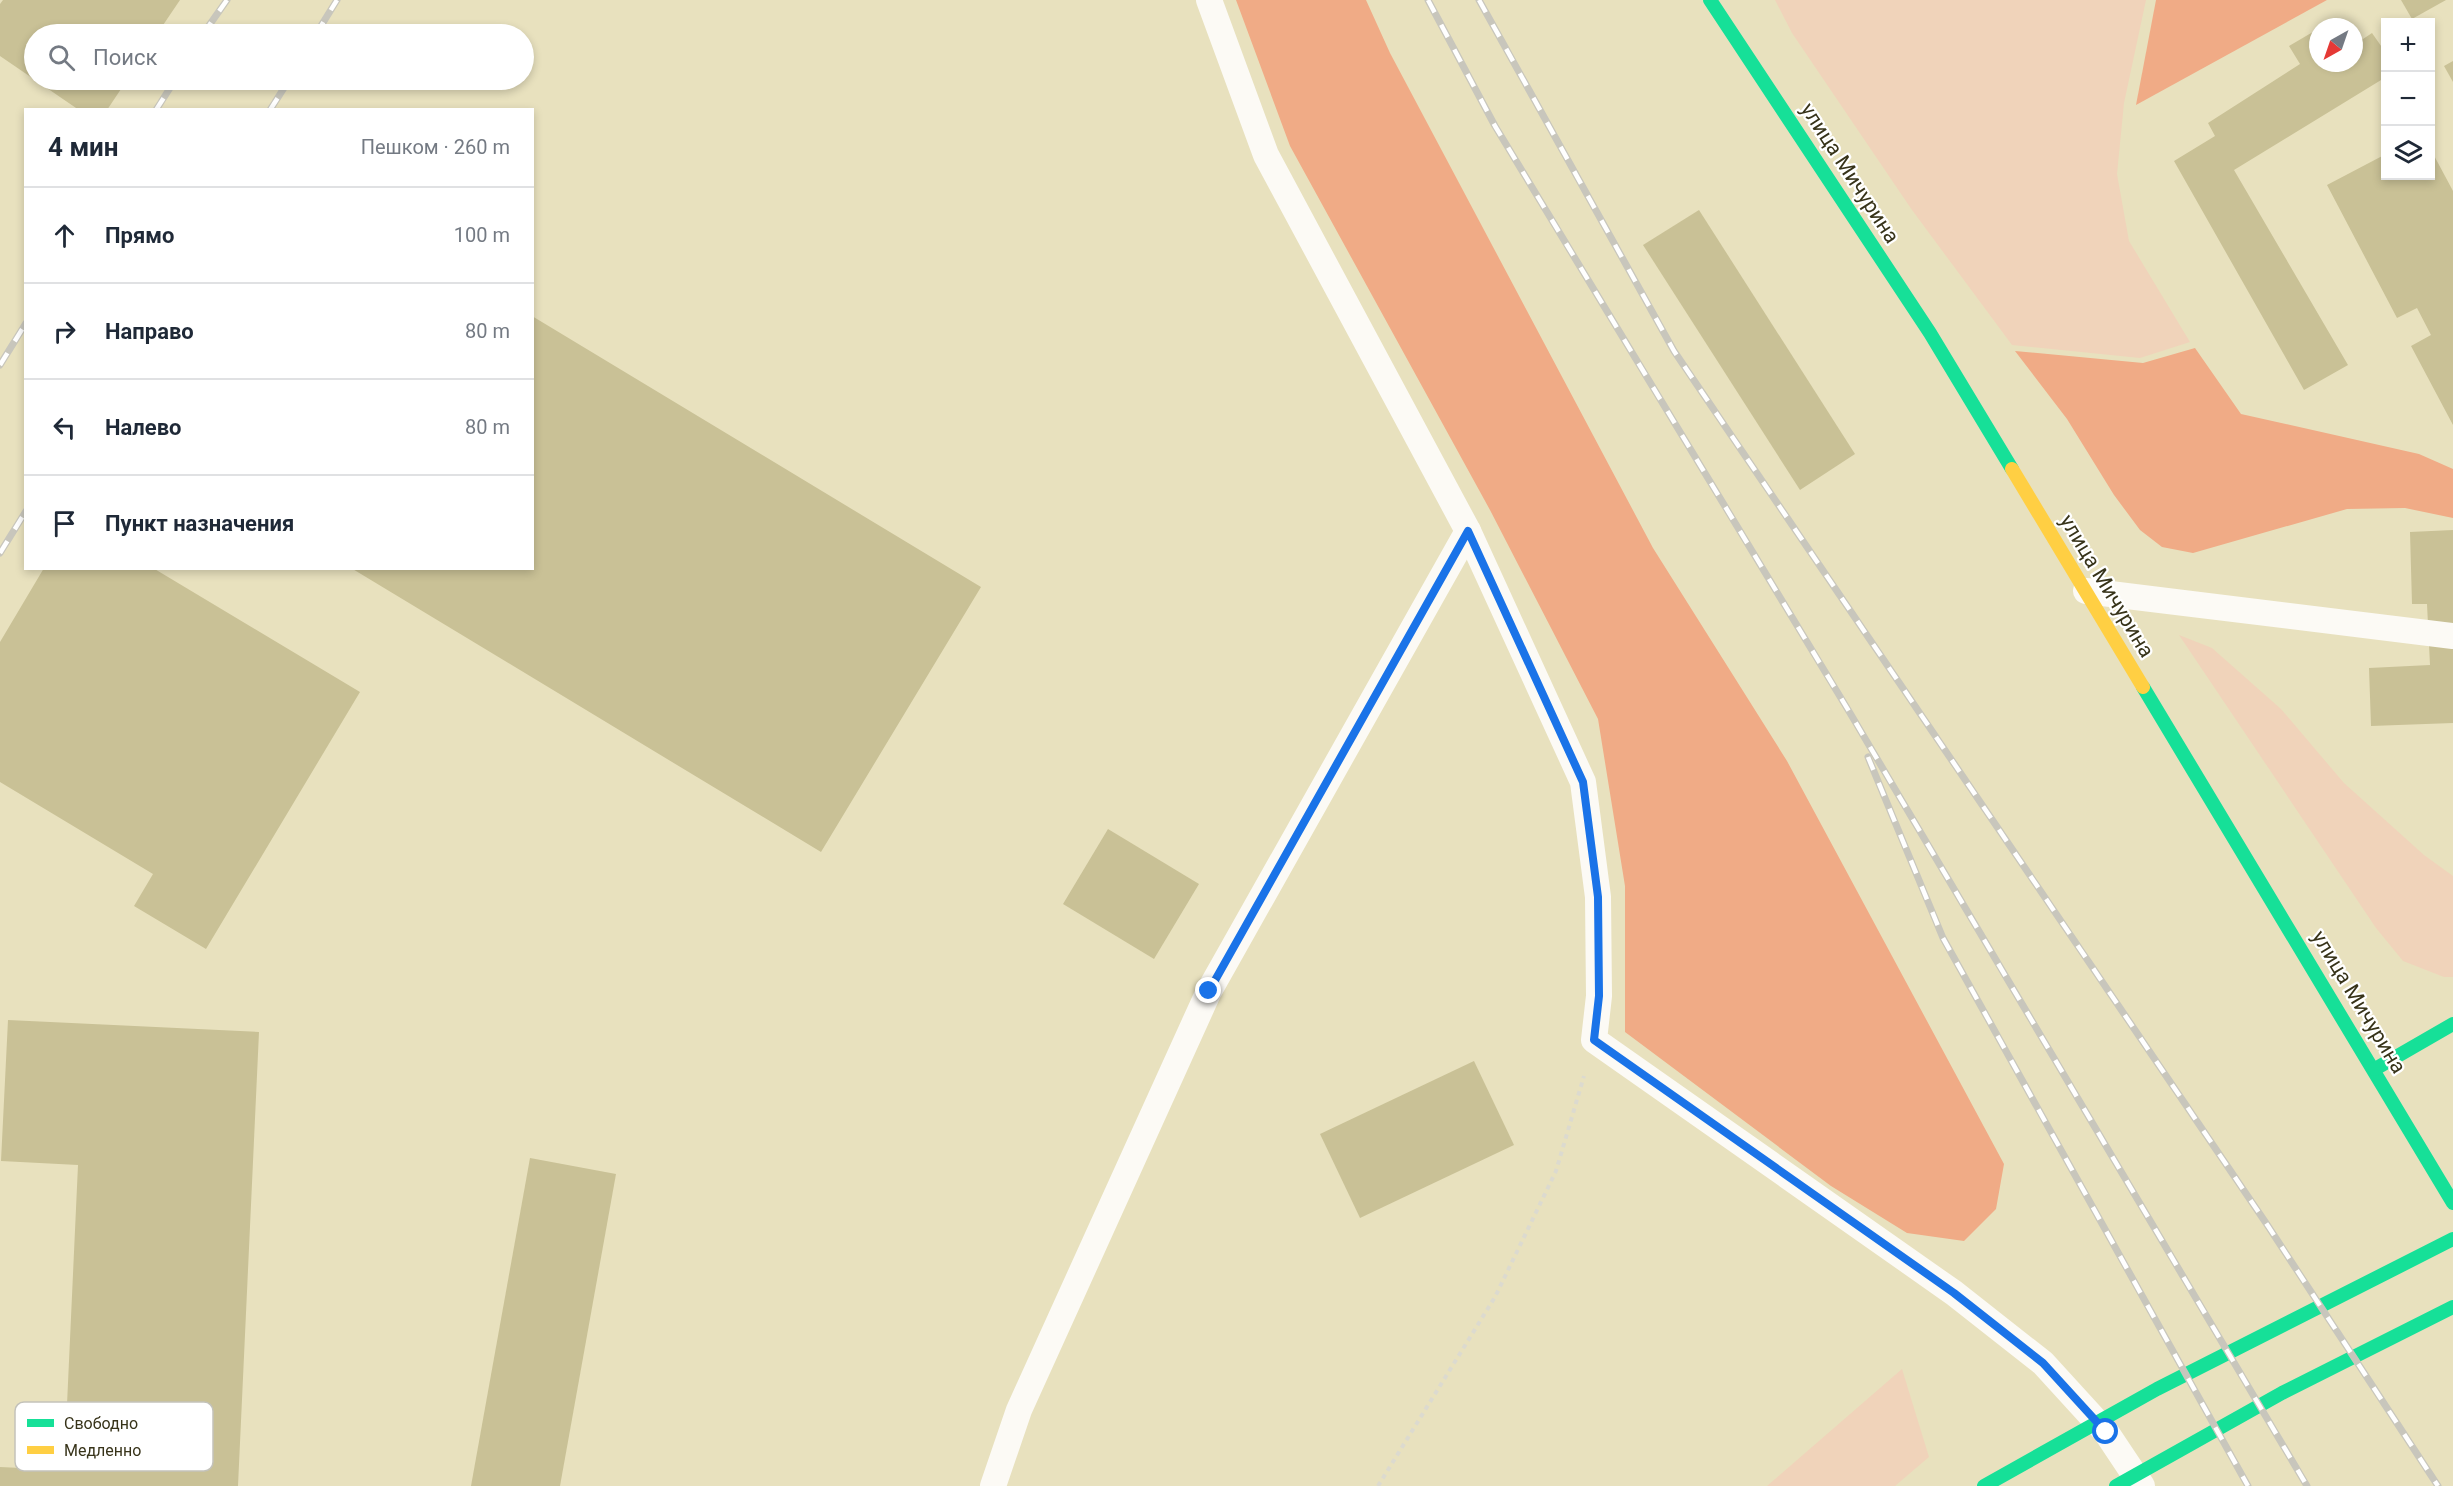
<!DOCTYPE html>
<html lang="ru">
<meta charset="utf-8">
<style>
:root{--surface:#fff;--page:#f6f6f7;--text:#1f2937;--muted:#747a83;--line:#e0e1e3}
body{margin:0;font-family:Roboto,sans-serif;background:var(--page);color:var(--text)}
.controls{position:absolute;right:18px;top:18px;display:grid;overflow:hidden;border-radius:0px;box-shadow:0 3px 9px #0003}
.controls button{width:54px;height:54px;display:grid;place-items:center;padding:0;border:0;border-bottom:2px solid var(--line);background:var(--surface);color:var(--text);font:30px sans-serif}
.compass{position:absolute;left:2309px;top:18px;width:54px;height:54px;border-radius:50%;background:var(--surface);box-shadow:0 3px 9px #0003;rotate:220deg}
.stop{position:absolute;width:18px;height:18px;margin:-14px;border:4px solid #1a73e8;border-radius:50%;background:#fff}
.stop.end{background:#1a73e8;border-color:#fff;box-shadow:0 2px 6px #0008}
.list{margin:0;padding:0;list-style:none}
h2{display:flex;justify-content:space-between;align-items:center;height:78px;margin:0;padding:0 24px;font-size:26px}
h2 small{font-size:20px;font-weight:400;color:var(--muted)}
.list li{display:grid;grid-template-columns:39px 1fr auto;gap:18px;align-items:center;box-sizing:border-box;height:96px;padding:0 24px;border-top:2px solid var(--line)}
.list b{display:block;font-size:22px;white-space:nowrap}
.list em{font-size:20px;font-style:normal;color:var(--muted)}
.icon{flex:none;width:33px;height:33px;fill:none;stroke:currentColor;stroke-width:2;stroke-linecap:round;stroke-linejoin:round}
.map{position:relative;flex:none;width:2453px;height:1486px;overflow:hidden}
.search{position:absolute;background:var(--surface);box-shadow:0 3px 9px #0003;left:24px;top:24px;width:510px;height:66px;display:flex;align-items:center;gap:15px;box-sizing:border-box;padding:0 21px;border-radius:33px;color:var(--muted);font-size:22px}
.panel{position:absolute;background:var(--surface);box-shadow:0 3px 9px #0003;left:24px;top:108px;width:510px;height:462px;border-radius:0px}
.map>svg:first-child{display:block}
.green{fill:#f0d3ba}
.forest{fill:#f0ab86}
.building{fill:#c9c196}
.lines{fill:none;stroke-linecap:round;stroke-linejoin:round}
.path{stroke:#dcdacf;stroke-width:4;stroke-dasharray:4.5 4.5;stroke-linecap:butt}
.lane{stroke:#fcfaf5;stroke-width:26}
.fast{stroke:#16e098;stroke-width:14}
.slow{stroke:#ffcf43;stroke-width:14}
.rail-casing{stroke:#c8c6bc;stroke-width:7}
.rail{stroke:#fff;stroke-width:4.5;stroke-dasharray:14;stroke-linecap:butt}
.route{stroke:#1a73e8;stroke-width:8}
.labels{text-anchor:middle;stroke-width:4.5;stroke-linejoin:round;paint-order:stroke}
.street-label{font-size:21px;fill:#373319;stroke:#fff}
.key{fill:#fff;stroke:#c3c2ba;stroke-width:1.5}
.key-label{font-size:16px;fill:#373319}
</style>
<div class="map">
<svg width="2453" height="1486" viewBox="0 0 2453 1486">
<rect width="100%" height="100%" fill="#e8e1be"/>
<g class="green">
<polygon points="1775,0 2146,0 2124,103 2117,174 2129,241 2190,342 2140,358 2012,345 1912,210 1792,33"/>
<polygon points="2179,635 2212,648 2281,709 2344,783 2424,855 2453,876 2453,977 2444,977 2403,961 2376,928"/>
<polygon points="1902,1369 1929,1457 1895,1486 1767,1486"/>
</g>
<g class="forest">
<polygon points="1236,0 1366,0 1390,53 1653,548 1787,761 2004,1164 1996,1209 1964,1241 1907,1233 1831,1186 1625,1032 1625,886 1598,719 1490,510 1290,146"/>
<polygon points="2156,0 2327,0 2136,105"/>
<polygon points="2195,348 2241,414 2419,454 2453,469 2453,518 2405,508 2347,509 2193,553 2162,547 2140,530 2114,495 2067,419 2015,351 2143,363"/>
</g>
<g class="building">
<polygon points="3,0 180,0 157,34 34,34 34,80 127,80 107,110 79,110 0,56 0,4"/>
<polygon points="2401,0 2446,0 2412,19"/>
<polygon points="2318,29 2318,63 2354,63 2354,45 2372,33 2386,53 2386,77 2234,170 2348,365 2304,390 2174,161 2215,136 2208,123 2300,64 2289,46"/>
<polygon points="2453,61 2453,82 2444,66"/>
<polygon points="2430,148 2453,191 2453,425 2411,346 2431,335 2417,308 2397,318 2327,185 2386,154 2386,176 2430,176"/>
<polygon points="1699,210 1855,454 1800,490 1643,245"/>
<polygon points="532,316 981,587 821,852 351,568 532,568"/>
<polygon points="2453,530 2453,723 2371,726 2369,668 2430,665 2427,604 2412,604 2410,532"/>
<polygon points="44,568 153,568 360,692 206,949 134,906 153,874 0,782 0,642"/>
<polygon points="1108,829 1199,884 1154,959 1063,904"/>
<polygon points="8,1020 259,1032 238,1486 0,1486 0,1467 64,1470 78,1165 1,1161"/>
<polygon points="1474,1061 1514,1145 1360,1218 1320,1134"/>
<polygon points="530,1158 616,1174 560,1486 471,1486"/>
</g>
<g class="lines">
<polyline class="path" points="1378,1486 1495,1297 1556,1171 1584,1076"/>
<g class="lane">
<polyline points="1209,0 1266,155 1468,531 1583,782 1598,897 1599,996 1594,1040 1954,1293 2043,1363 2106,1432 2142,1486"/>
<polyline points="2086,591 2453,636"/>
<polyline points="993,1486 1019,1410 1209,991 1468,531"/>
</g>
<g class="fast">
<polyline points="1710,0 1930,333 2012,469"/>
<polyline points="2143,687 2453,1203"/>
<polyline points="2375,1069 2453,1024"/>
<polyline points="1984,1486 2157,1389 2453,1239"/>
<polyline points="2116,1486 2282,1393 2453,1307"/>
</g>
<polyline class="slow" points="2012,469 2143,687"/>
<defs>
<g id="rail">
<polyline points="1428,0 1495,126 1850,713 2307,1486"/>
<polyline points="1479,0 1674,351 2268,1226 2438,1486"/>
<polyline points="203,34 227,0"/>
<polyline points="316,34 337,0"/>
<polyline points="156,110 175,80"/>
<polyline points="270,110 289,80"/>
<polyline points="0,365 26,323"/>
<polyline points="0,553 26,511"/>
<polyline points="1868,757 1943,938 2248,1486"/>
</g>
</defs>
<use href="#rail" class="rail-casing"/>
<use href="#rail" class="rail"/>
</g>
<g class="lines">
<polyline class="route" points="1209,991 1468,531 1583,782 1598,897 1599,996 1594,1040 1954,1293 2043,1363 2106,1432"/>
</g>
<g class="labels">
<g class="street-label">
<text transform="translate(1850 173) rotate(57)" y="7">улица Мичурина</text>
<text transform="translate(2107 586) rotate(59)" y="7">улица Мичурина</text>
<text transform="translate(2359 1002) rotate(59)" y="7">улица Мичурина</text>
</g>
</g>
<rect x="15" y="1402" width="198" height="69" rx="9" class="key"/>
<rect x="27" y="1419" width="27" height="8" fill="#16e098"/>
<rect x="27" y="1446" width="27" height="8" fill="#ffcf43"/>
<g class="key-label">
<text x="64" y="1429">Свободно</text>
<text x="64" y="1456">Медленно</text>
</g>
</svg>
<div class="controls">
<button>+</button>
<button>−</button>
<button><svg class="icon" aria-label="layers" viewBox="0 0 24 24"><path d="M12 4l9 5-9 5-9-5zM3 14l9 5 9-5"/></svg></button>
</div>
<svg class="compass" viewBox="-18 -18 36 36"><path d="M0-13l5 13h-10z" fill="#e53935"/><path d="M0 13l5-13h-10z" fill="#747a83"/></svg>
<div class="stop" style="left:2106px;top:1432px"></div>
<div class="stop end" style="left:1209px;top:991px"></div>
<div class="search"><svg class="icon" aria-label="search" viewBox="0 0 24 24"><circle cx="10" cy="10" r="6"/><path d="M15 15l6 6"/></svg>Поиск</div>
<section class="panel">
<h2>4 мин<small>Пешком · 260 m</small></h2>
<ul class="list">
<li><svg class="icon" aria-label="ahead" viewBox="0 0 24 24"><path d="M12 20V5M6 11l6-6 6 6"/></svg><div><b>Прямо</b></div><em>100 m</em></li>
<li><svg class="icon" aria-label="right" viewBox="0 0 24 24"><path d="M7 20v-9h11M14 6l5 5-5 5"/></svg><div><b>Направо</b></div><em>80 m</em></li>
<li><svg class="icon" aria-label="left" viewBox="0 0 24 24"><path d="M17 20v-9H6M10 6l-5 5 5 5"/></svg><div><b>Налево</b></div><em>80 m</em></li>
<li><svg class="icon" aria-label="arrive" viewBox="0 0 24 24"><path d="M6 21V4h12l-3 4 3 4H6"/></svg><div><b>Пункт назначения</b></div></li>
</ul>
</section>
</div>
